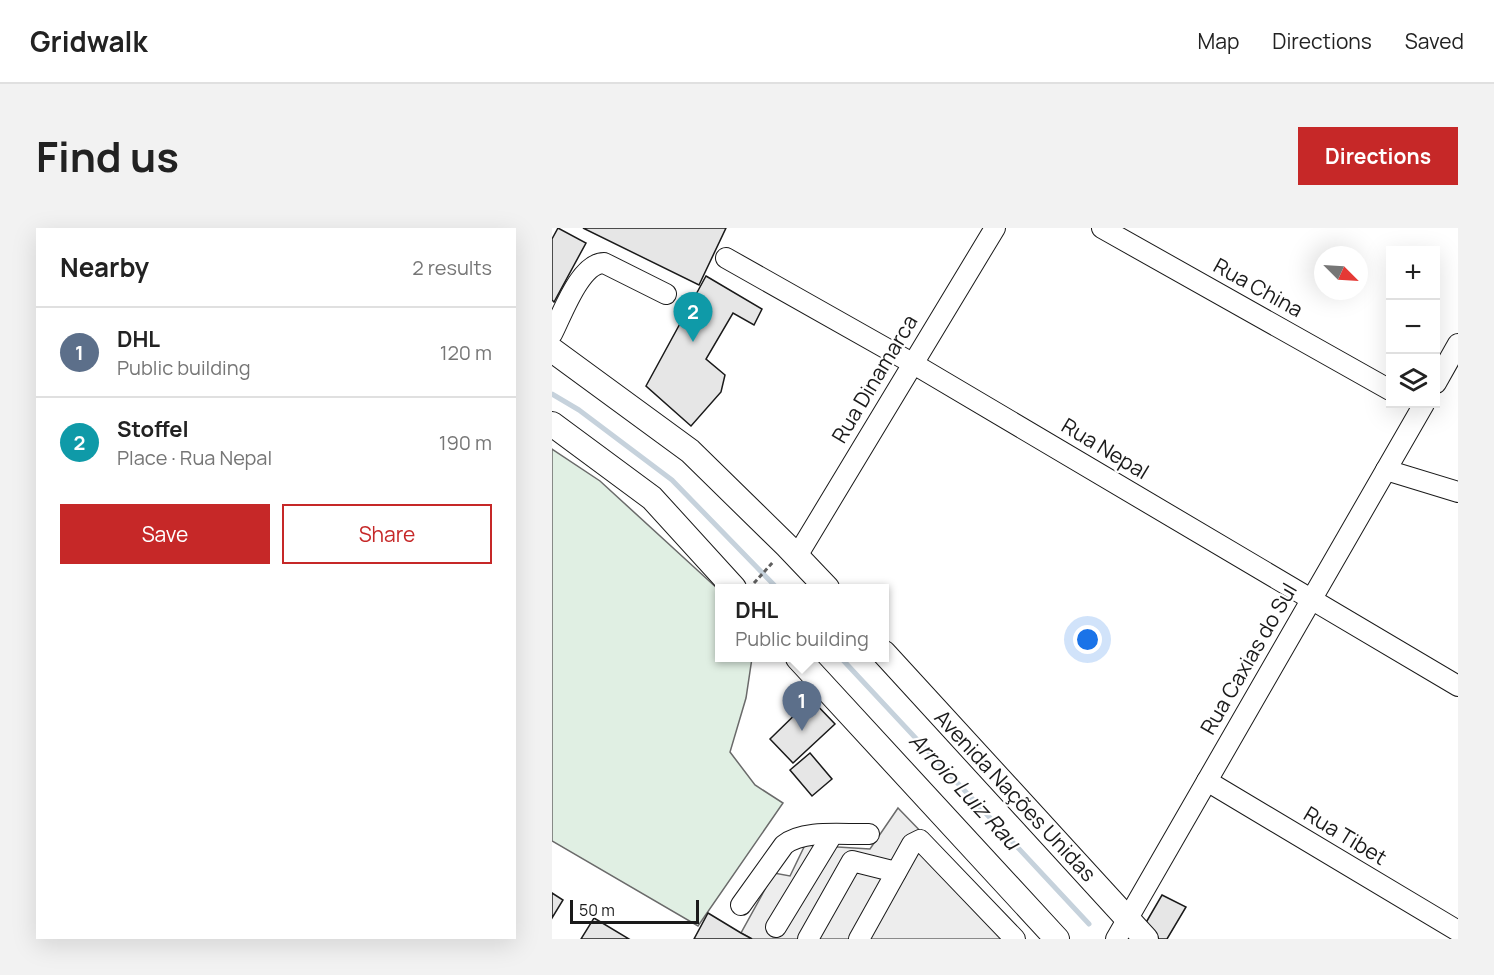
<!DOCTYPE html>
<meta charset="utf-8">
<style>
:root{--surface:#fff;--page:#f2f2f2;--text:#222;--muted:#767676;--line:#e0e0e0;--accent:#c62828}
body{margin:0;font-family:Manrope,sans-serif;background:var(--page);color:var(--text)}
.controls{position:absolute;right:18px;top:18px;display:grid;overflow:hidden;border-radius:0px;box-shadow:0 6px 24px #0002}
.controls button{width:54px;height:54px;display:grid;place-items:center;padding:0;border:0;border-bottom:2px solid var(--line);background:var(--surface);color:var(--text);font:30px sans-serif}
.compass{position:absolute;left:762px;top:18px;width:54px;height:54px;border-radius:50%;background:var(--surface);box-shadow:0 6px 24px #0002;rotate:114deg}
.scale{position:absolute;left:18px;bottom:15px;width:129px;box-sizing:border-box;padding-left:6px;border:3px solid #1a1a1a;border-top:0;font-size:16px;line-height:21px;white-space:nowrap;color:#1a1a1a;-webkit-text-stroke:4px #fff;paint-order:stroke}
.you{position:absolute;left:536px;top:412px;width:21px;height:21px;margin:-15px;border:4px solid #fff;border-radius:50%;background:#1a73e8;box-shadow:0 0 0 9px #1a73e833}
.badge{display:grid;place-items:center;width:39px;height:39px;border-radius:50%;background:var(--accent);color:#fff;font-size:20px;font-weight:700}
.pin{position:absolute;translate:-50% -50px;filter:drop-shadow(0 2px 3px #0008)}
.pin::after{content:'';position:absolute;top:32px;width:21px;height:18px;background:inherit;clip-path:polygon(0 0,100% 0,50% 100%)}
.popup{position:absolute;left:163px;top:356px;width:174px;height:78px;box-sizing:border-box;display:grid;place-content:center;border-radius:0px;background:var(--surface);filter:drop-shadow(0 2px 4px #0005);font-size:20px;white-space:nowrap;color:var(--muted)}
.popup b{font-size:22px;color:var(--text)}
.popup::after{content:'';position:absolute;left:50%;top:100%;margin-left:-12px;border:12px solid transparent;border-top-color:var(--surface)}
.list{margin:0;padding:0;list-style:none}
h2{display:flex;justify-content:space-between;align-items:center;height:78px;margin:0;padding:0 24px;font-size:26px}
h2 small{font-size:20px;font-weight:400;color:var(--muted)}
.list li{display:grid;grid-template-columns:39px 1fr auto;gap:18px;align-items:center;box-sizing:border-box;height:90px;padding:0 24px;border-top:2px solid var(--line)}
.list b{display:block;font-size:22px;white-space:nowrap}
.list p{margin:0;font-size:20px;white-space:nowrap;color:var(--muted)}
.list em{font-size:20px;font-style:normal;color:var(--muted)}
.actions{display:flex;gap:12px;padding:18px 24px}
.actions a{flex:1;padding:14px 0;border:2px solid var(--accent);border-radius:0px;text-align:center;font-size:21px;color:var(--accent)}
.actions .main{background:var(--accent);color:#fff}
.icon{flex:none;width:33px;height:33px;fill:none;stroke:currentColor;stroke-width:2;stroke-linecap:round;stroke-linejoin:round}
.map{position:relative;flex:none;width:906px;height:711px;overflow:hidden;border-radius:0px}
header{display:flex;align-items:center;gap:36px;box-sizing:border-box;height:84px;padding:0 30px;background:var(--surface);border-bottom:2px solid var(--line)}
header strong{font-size:28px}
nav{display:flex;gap:33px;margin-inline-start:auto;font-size:21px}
.intro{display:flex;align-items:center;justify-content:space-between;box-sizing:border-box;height:144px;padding:0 36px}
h1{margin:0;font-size:42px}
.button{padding:15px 27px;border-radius:0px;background:var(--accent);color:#fff;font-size:21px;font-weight:700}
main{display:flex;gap:36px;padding:0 36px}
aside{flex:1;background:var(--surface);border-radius:0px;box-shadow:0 6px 24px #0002}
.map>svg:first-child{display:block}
.green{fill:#e0efe3;stroke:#6a6a6a;stroke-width:1.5}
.parking{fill:#ededed;stroke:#6a6a6a;stroke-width:1.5}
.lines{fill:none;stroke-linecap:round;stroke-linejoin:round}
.stream{stroke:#c6d2dc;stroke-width:5}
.building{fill:#e6e6e6;stroke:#1a1a1a;stroke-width:1.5}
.minor-casing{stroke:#1a1a1a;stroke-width:22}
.major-casing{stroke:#1a1a1a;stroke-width:26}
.path{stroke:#5f5f5f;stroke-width:3;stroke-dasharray:4.5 3;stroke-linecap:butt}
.minor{stroke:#fff;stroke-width:20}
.major{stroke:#fff;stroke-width:24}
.labels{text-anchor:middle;stroke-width:4.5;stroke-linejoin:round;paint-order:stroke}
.street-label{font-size:21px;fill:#1a1a1a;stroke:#fff}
.water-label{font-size:22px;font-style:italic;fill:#1a1a1a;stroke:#fff}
</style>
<header>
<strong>Gridwalk</strong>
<nav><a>Map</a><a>Directions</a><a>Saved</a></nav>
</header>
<div class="intro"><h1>Find us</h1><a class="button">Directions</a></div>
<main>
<aside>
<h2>Nearby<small>2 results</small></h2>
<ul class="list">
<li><span class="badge" style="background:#5c6f8a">1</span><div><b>DHL</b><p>Public building</p></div><em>120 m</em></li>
<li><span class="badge" style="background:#0f9aa8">2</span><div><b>Stoffel</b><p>Place · Rua Nepal</p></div><em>190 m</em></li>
</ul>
<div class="actions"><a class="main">Save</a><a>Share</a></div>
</aside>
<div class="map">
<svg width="906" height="711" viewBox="0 0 906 711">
<rect width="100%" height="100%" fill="#fff"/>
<polygon class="green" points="0,221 48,253 167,362 168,430 200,430 194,470 178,524 203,557 231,575 146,698 0,613"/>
<polygon class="parking" points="346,580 473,711 200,711 189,705 222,645 238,648 253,617 318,621"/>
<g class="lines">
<g class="stream">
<polyline points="0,166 27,182 120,252 225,360"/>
<polyline points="289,430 537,696"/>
</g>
</g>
<g class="building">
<polygon points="6,0 34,15 2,74 0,72 0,11"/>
<polygon points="31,0 174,0 147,57"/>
<polygon points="154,48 210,81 202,97 181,85 154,131 173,147 169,164 139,198 94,158"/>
<polygon points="259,471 283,496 241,535 218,511"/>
<polygon points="258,525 280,551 260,568 238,542"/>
<polygon points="0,665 11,672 0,690"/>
<polygon points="610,667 634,679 615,711 605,711 592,698"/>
<polygon points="156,685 189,705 200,711 142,711"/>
<polygon points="42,690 77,711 29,711"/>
</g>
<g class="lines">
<defs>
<g id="minor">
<polyline points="550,0 838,162"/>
<polyline points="174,30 360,135 906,458"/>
<path d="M0 106C10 87 28 35 52 35L114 66"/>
<polyline points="884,155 906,116"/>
<polyline points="834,242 906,264"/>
<polyline points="245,328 443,0"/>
<polyline points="655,553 906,703"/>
<path d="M189 677 232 617C252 601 292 607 317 606"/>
<polyline points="224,699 280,607"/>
<polyline points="256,711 300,633 344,644"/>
<polyline points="307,711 360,616 368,612 463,711"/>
<polyline points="564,711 872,176"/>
</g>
<g id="major">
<polyline points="0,122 138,223 235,318 275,360"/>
<polyline points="0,196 100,270 182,360"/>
<polyline points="332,425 594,711"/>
<polyline points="246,430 505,711"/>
</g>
</defs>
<use href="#minor" class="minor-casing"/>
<use href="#major" class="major-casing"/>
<polyline class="path" points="202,355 222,333"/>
<use href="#minor" class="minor"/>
<use href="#major" class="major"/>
</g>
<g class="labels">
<g class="street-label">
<text transform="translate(706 60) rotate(29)" y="7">Rua China</text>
<text transform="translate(323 151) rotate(-59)" y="7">Rua Dinamarca</text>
<text transform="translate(553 221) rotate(31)" y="7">Rua Nepal</text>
<text transform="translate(697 431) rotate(-60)" y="7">Rua Caxias do Sul</text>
<text transform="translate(463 568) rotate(47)" y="7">Avenida Nações Unidas</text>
<text transform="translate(793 608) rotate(31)" y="7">Rua Tibet</text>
</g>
<g class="water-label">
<text transform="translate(413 563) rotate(47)" y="8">Arroio Luiz Rau</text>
</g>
</g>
</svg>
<div class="controls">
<button>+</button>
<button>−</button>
<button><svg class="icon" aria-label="layers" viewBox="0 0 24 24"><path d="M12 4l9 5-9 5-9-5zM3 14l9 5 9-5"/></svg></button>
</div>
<svg class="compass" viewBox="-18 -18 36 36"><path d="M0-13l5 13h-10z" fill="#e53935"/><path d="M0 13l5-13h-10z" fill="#767676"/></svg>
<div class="scale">50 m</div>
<div class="you"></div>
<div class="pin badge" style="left:250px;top:503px;background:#5c6f8a">1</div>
<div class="popup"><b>DHL</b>Public building</div>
<div class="pin badge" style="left:141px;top:114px;background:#0f9aa8">2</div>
</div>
</main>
